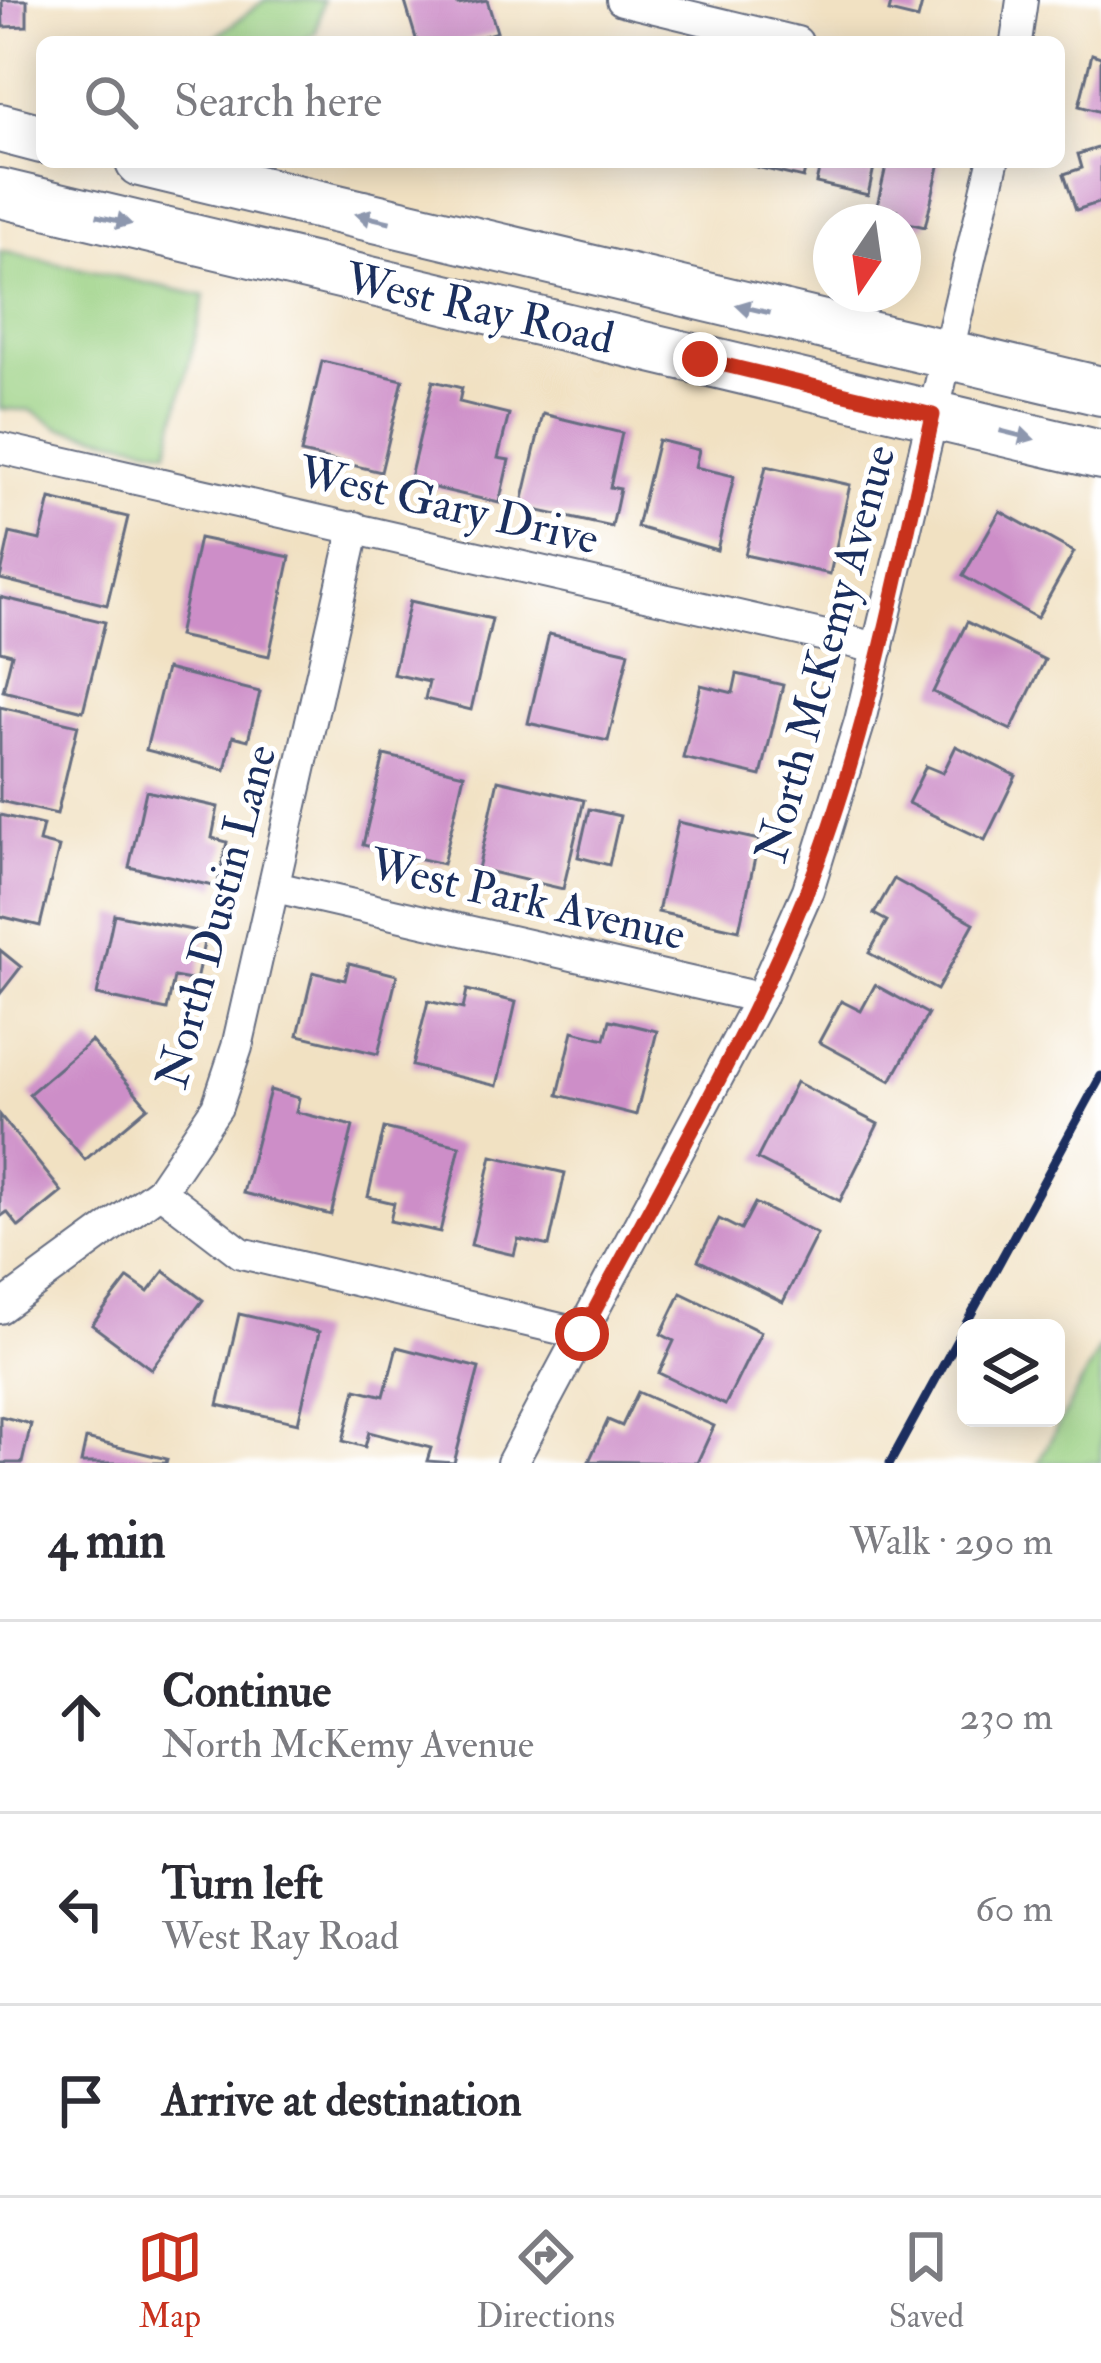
<!DOCTYPE html>
<meta charset="utf-8">
<style>
:root{--surface:#fff;--page:#f7f7f7;--text:#2b2b33;--muted:#7c7c81;--line:#e1e1e2;--accent:#c8321e}
body{margin:0;font-family:"IM FELL Double Pica",serif;background:var(--page);color:var(--text)}
.controls{position:absolute;right:36px;bottom:36px;display:grid;overflow:hidden;border-radius:18px;box-shadow:0 6px 30px #0003}
.controls button{width:108px;height:108px;display:grid;place-items:center;padding:0;border:0;border-bottom:3px solid var(--line);background:var(--surface);color:var(--text);font:60px sans-serif}
.compass{position:absolute;left:813px;top:204px;width:108px;height:108px;border-radius:50%;background:var(--surface);box-shadow:0 6px 30px #0003;rotate:193deg}
.stop{position:absolute;width:36px;height:36px;margin:-27px;border:9px solid #c8321e;border-radius:50%;background:#fff}
.stop.end{background:#c8321e;border-color:#fff;box-shadow:0 3px 12px #0008}
.list{margin:0;padding:0;list-style:none}
h2{display:flex;justify-content:space-between;align-items:center;height:156px;margin:0;padding:0 48px;font-size:51px}
h2 small{font-size:39px;font-weight:400;color:var(--muted)}
.list li{display:grid;grid-template-columns:78px 1fr auto;gap:36px;align-items:center;box-sizing:border-box;height:192px;padding:0 48px;border-top:3px solid var(--line)}
.list b{display:block;font-size:45px;white-space:nowrap}
.list p{margin:0;font-size:39px;white-space:nowrap;color:var(--muted)}
.list em{font-size:39px;font-style:normal;color:var(--muted)}
.icon{flex:none;width:66px;height:66px;fill:none;stroke:currentColor;stroke-width:2;stroke-linecap:round;stroke-linejoin:round}
.map{position:relative;flex:none;width:1101px;height:1463px;overflow:hidden}
.search{position:absolute;background:var(--surface);box-shadow:0 6px 30px #0003;left:36px;right:36px;top:36px;height:132px;display:flex;align-items:center;gap:30px;box-sizing:border-box;padding:0 42px;border-radius:18px;color:var(--muted);font-size:45px}
.sheet{height:732px;background:var(--surface)}
nav{display:flex;justify-content:space-around;align-items:center;box-sizing:border-box;height:168px;border-top:3px solid var(--line);background:var(--surface);font-size:33px;color:var(--muted)}
nav a{display:grid;justify-items:center;gap:6px}
nav .on{color:var(--accent)}
.map>svg:first-child{display:block}
.green{fill:#9ad082;stroke:#5a8070;stroke-width:3}
.building{fill:#cd8ec8}
.lines{fill:none;stroke-linecap:round;stroke-linejoin:round}
.street-casing{stroke:#666d81;stroke-width:34}
.primary-casing{stroke:#666d81;stroke-width:52}
.street{stroke:#fff;stroke-width:30}
.primary{stroke:#fff;stroke-width:48}
.rail{stroke:#1b2f5e;stroke-width:9}
.oneway{fill:#8d97ae}
.route{stroke:#c8321e;stroke-width:15}
.labels{text-anchor:middle;stroke-width:10;stroke-linejoin:round;paint-order:stroke}
.street-label{font-size:45px;fill:#1b2f5e;stroke:#fff}
</style>
<div class="map">
<svg width="1101" height="1463" viewBox="0 0 1101 1463">
<rect width="100%" height="100%" fill="#fff"/>
<filter id="ink" filterUnits="userSpaceOnUse"><feTurbulence type="fractalNoise" baseFrequency=".00833" numOctaves="2"/><feDisplacementMap in="SourceGraphic" scale="24" xChannelSelector="R" yChannelSelector="G"/><feConvolveMatrix kernelMatrix="1 2 1 2 8 2 1 2 1" color-interpolation-filters="sRGB"/></filter>
<filter id="wash" filterUnits="userSpaceOnUse"><feTurbulence type="fractalNoise" baseFrequency=".004" numOctaves="4" result="noise"/><feDisplacementMap in="SourceGraphic" scale="48" xChannelSelector="R" yChannelSelector="G"/><feGaussianBlur stdDeviation="2.7" result="paint"/><feColorMatrix in="noise" values="0 0 0 0 0 0 0 0 0 0 0 0 0 0 0 0 0 1.4 0 .05"/><feComposite in="paint" operator="in"/></filter>
<g filter="url(#wash)">
<rect width="100%" height="100%" fill="#f1e1c2"/>
<g class="green">
<polygon points="265,0 323,0 316,32 301,42 209,42"/>
<polygon points="0,251 205,296 168,450 60,428 30,410 0,409"/>
<polygon points="1101,1346 1101,1463 1038,1463"/>
</g>
<g id="blocks">
<g class="building">
<polygon points="2,0 27,0 27,26 3,27"/>
<polygon points="414,0 457,0 458,5 487,0 497,32 464,42 417,42 405,2"/>
<polygon points="892,0 923,0 918,19 889,12"/>
<polygon points="1092,54 1101,57 1101,112 1079,106"/>
<polygon points="1101,147 1101,202 1076,210 1064,174 1082,168 1078,154"/>
<polygon points="753,162 807,162 803,178 752,166"/>
<polygon points="821,162 875,162 868,195 816,183"/>
<polygon points="887,162 940,162 925,227 895,220 897,210 877,206"/>
<polygon points="322,361 403,380 381,472 301,453"/>
<polygon points="433,381 462,388 459,402 509,414 498,458 509,460 499,503 409,482"/>
<polygon points="543,414 622,433 610,487 620,489 612,527 521,507"/>
<polygon points="658,440 699,450 695,467 734,476 717,550 637,527"/>
<polygon points="766,466 850,485 830,574 745,555"/>
<polygon points="50,499 128,517 107,605 0,579 10,533 40,540"/>
<polygon points="1000,511 1074,552 1037,618 963,576"/>
<polygon points="199,538 290,557 269,656 178,636"/>
<polygon points="0,597 105,622 83,711 3,691 12,654 0,651"/>
<polygon points="410,601 492,619 471,710 425,699 429,682 393,674"/>
<polygon points="967,622 1045,660 1011,730 933,692"/>
<polygon points="549,634 629,652 608,741 528,723"/>
<polygon points="166,669 260,692 248,740 233,736 225,770 146,750"/>
<polygon points="737,674 783,685 761,776 683,758 701,685 733,693"/>
<polygon points="0,707 78,725 57,814 0,801"/>
<polygon points="956,746 1016,776 985,840 908,803 926,766 943,773"/>
<polygon points="384,755 464,774 443,864 363,845"/>
<polygon points="498,780 584,800 563,889 478,869"/>
<polygon points="146,791 218,807 212,838 227,842 217,887 129,867"/>
<polygon points="589,809 620,816 609,865 578,857"/>
<polygon points="0,815 43,825 39,842 59,847 40,926 0,916"/>
<polygon points="678,822 759,840 739,930 658,912"/>
<polygon points="894,879 974,923 937,990 869,953 887,921 874,914"/>
<polygon points="114,914 206,933 196,981 174,977 167,1010 97,995"/>
<polygon points="0,950 21,967 0,994"/>
<polygon points="349,963 397,975 378,1054 298,1035 313,972 345,980"/>
<polygon points="875,985 928,1014 891,1081 819,1042 841,1001 861,1011"/>
<polygon points="467,990 516,1002 497,1086 412,1066 428,1001 463,1009"/>
<polygon points="610,1020 657,1031 636,1115 558,1095 573,1031 605,1039"/>
<polygon points="91,1041 148,1107 85,1160 29,1094"/>
<polygon points="796,1082 878,1124 840,1201 757,1159"/>
<polygon points="270,1090 299,1098 296,1112 353,1126 331,1215 243,1193"/>
<polygon points="0,1115 62,1192 19,1227 7,1212 0,1217"/>
<polygon points="384,1128 460,1146 440,1232 390,1221 394,1203 368,1197"/>
<polygon points="492,1156 565,1173 549,1246 518,1239 514,1255 471,1245"/>
<polygon points="755,1203 817,1234 783,1302 698,1260 719,1219 741,1230"/>
<polygon points="164,1271 203,1300 151,1369 92,1325 128,1278 148,1292"/>
<polygon points="681,1293 761,1332 725,1405 659,1373 674,1341 661,1334"/>
<polygon points="239,1314 319,1332 298,1423 218,1405"/>
<polygon points="397,1347 479,1368 454,1463 427,1461 431,1448 369,1432 365,1447 343,1441 356,1389 384,1396"/>
<polygon points="638,1392 714,1426 697,1463 589,1461 608,1420 622,1426"/>
<polygon points="0,1416 31,1424 22,1463 0,1463"/>
<polygon points="86,1439 167,1459 166,1463 81,1463"/>
</g>
</g>
</g>
<g filter="url(#ink)">
<use href="#blocks" fill-opacity="0" stroke="#666d81" stroke-width="3"/>
<g class="lines">
<defs>
<g id="street">
<polyline points="622,0 797,42"/>
<polyline points="1016,42 1022,0"/>
<polyline points="0,448 878,648"/>
<polyline points="275,887 760,998"/>
<polyline points="160,1191 241,1253 582,1334"/>
<polyline points="0,1308 160,1191 217,1107 237,1047 355,527"/>
<polyline points="512,1463 760,998 808,890 860,721 993,162"/>
</g>
<g id="primary">
<polyline points="0,128 42,139"/>
<polyline points="140,162 1101,391"/>
<polyline points="0,193 1101,455"/>
</g>
</defs>
<use href="#street" class="street-casing"/>
<use href="#primary" class="primary-casing"/>
<use href="#street" class="street"/>
<use href="#primary" class="primary"/>
<polyline class="rail" points="890,1463 1101,1076"/>
</g>
<defs><path id="oneway-solid" d="M-6-.8H1V-3.2L6.5 0L1 3.2V.8H-6Z" transform="scale(3)"/></defs>
<g class="oneway">
<use href="#oneway-solid" transform="translate(373 218) rotate(-167)"/>
<use href="#oneway-solid" transform="translate(114 220) rotate(13)"/>
<use href="#oneway-solid" transform="translate(753 309) rotate(-167)"/>
<use href="#oneway-solid" transform="translate(1017 435) rotate(14)"/>
</g>
</g>
<g class="lines" filter="url(#ink)">
<path class="route" d="M582 1334C659 1189 744 1045 806 893 865 748 899 568 933 415L700 359"/>
</g>
<g class="labels">
<g class="street-label">
<text transform="translate(480 307) rotate(13)" y="16">West Ray Road</text>
<text transform="translate(449 504) rotate(13)" y="16">West Gary Drive</text>
<text transform="translate(824 653) rotate(-75)" y="16">North McKemy Avenue</text>
<text transform="translate(528 898) rotate(13)" y="16">West Park Avenue</text>
<text transform="translate(215 916) rotate(-75)" y="16">North Dustin Lane</text>
</g>
</g>
</svg>
<div class="controls">
<button><svg class="icon" aria-label="layers" viewBox="0 0 24 24"><path d="M12 4l9 5-9 5-9-5zM3 14l9 5 9-5"/></svg></button>
</div>
<svg class="compass" viewBox="-18 -18 36 36"><path d="M0-13l5 13h-10z" fill="#e53935"/><path d="M0 13l5-13h-10z" fill="#7c7c81"/></svg>
<div class="stop" style="left:582px;top:1334px"></div>
<div class="stop end" style="left:700px;top:359px"></div>
<div class="search"><svg class="icon" aria-label="search" viewBox="0 0 24 24"><circle cx="10" cy="10" r="6"/><path d="M15 15l6 6"/></svg>Search here</div>
</div>
<section class="sheet">
<h2>4 min<small>Walk · 290 m</small></h2>
<ul class="list">
<li><svg class="icon" aria-label="ahead" viewBox="0 0 24 24"><path d="M12 20V5M6 11l6-6 6 6"/></svg><div><b>Continue</b><p>North McKemy Avenue</p></div><em>230 m</em></li>
<li><svg class="icon" aria-label="left" viewBox="0 0 24 24"><path d="M17 20v-9H6M10 6l-5 5 5 5"/></svg><div><b>Turn left</b><p>West Ray Road</p></div><em>60 m</em></li>
<li><svg class="icon" aria-label="arrive" viewBox="0 0 24 24"><path d="M6 21V4h12l-3 4 3 4H6"/></svg><div><b>Arrive at destination</b></div></li>
</ul>
</section>
<nav>
<a class="on"><svg class="icon" aria-label="map" viewBox="0 0 24 24"><path d="M3 6l6-2 6 2 6-2v14l-6 2-6-2-6 2zM9 4v14M15 6v14"/></svg>Map</a>
<a><svg class="icon" aria-label="directions" viewBox="0 0 24 24"><path d="M12 3l9 9-9 9-9-9zM9 14v-3h6M13 9l2 2-2 2"/></svg>Directions</a>
<a><svg class="icon" aria-label="saved" viewBox="0 0 24 24"><path d="M7 4h10v16l-5-4-5 4z"/></svg>Saved</a>
</nav>
